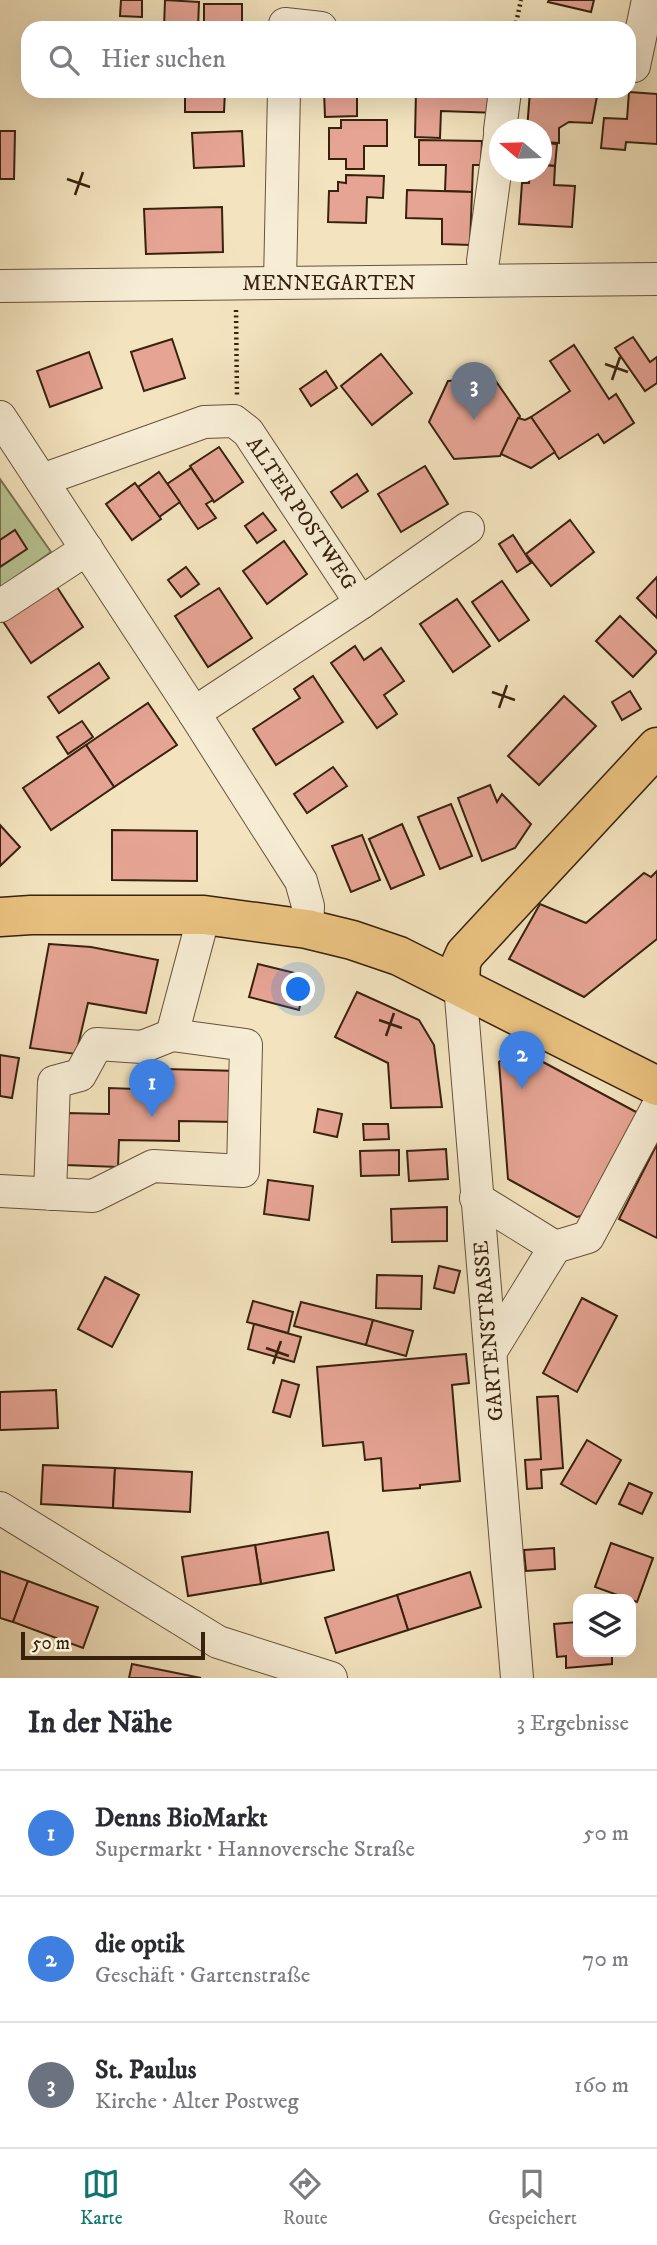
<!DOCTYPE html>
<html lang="de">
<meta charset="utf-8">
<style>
:root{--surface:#fff;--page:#f7f7f7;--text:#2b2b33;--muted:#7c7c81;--line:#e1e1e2;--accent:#0f766e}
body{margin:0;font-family:"IM FELL DW Pica",serif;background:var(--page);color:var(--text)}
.controls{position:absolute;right:21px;bottom:21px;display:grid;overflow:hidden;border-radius:14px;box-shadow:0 7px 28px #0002}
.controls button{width:63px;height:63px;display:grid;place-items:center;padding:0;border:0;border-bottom:2px solid var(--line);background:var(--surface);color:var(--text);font:35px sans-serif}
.compass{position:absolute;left:489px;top:119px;width:63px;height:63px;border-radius:50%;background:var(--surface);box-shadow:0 7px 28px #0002;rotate:289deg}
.scale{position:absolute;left:21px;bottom:18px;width:184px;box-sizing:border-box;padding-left:7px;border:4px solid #38220e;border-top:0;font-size:19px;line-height:24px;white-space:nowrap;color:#38220e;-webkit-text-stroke:5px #f7edd5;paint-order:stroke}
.you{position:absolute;left:299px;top:990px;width:24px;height:24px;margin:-18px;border:5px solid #fff;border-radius:50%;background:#1a73e8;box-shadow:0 0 0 10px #1a73e833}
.badge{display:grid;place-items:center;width:46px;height:46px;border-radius:50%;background:var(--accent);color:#fff;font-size:23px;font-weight:700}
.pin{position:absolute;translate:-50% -58px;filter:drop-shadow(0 2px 4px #0008)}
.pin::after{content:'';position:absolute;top:37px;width:24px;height:21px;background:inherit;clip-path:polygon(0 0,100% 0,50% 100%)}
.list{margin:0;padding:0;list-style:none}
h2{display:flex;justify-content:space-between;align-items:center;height:91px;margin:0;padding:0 28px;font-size:30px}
h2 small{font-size:23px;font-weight:400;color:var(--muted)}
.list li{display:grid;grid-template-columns:46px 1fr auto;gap:21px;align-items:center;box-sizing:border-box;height:126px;padding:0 28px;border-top:2px solid var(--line)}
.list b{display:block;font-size:26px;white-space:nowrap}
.list p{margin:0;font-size:23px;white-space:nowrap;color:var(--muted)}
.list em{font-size:23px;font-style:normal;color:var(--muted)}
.icon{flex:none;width:38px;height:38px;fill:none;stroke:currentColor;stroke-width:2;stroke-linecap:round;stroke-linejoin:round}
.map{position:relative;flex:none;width:657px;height:1678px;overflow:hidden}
.search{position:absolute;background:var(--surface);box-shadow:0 7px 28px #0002;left:21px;right:21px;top:21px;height:77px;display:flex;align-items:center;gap:18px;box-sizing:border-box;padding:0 24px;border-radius:21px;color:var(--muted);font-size:26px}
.sheet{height:469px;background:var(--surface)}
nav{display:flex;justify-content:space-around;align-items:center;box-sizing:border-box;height:98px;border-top:2px solid var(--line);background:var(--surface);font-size:19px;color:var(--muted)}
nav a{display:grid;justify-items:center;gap:4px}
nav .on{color:var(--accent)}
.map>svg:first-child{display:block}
.green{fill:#b9c594;stroke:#787451;stroke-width:2}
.building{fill:#e6a494;stroke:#38220e;stroke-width:2}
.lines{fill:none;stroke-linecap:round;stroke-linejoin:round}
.minor-casing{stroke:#67523a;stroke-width:34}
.major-casing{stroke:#38220e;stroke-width:41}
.path{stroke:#38220e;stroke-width:4.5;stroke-dasharray:2 3.5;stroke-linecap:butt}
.minor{stroke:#f7edd5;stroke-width:32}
.major{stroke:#eac280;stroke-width:38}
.ticks{fill:none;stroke:#38220e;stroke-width:2.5}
.labels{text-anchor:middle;stroke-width:5;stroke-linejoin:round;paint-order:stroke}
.street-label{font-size:21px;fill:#38220e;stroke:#f7edd5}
</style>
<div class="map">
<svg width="657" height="1678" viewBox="0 0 657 1678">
<rect width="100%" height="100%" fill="#f3e4bf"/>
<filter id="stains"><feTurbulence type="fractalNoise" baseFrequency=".00286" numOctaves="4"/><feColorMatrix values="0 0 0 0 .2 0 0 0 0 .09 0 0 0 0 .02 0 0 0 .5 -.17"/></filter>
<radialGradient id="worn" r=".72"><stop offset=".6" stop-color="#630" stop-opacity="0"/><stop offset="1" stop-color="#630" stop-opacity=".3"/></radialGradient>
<polygon class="green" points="0,479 51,552 0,588"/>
<g class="building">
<polygon points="121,0 142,0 142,17 120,16"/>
<polygon points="165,0 199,2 198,28 164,28"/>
<polygon points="549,0 594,0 591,12 548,2"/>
<rect x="204" y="4" width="38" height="24"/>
<polygon points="185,91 225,91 224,112 185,112"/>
<polygon points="324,91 399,91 399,96 357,97 357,116 325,117"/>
<polygon points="416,91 499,92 498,113 441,111 440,138 415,137"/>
<polygon points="530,91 598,91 592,123 569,122 559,128 559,143 542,142 542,130 527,130"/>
<polygon points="629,92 657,94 657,144 626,142 625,150 601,148 604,118 627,119"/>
<polygon points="341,120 387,120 387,146 364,146 364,169 346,169 346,159 329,159 329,128 341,128"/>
<polygon points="0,131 15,131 14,179 0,179"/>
<polygon points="242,131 244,166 194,168 192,133"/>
<polygon points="419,140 482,141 481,165 473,165 472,192 445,191 446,165 419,165"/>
<polygon points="542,143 557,144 555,166 542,165"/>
<polygon points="542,165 555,166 554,185 575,186 572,227 519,224 522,183 529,183 530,172 542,172"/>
<polygon points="346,175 384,176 383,198 367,197 366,223 328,222 329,191 338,191 338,182 346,183"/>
<polygon points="407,190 472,192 470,245 442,244 442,219 406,218"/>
<polygon points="222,207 223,252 146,254 144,209"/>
<polygon points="633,337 650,362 657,357 657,383 645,391 615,348"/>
<polygon points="172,339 185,378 144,391 131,352"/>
<polygon points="574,345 609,399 616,394 634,423 604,443 598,434 559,459 531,417 570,391 550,361"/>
<polygon points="89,352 102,388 50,407 37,371"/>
<polygon points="381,354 412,393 372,425 341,386"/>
<polygon points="326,371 337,388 311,406 300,389"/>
<polygon points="493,377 520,416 500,456 454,459 429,422 448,381"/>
<polygon points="531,417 555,452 531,468 501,454 518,418 525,420"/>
<polygon points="219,447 243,482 214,502 190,466"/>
<polygon points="425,466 448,504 401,532 378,494"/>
<polygon points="191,468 213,500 206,504 216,518 198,529 167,484"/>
<polygon points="159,472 180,502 159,517 138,487"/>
<polygon points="357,474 368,491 342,508 331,492"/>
<polygon points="135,483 161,519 132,540 106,504"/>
<polygon points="263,513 276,530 257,543 245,526"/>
<polygon points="570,520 594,552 551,586 526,554"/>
<polygon points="15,530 27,549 0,567 0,540"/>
<polygon points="513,535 531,563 517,572 499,544"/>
<polygon points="284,541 307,574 267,604 243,571"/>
<polygon points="186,567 199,584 181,597 168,580"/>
<polygon points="657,577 657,618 637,598"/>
<polygon points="53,581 83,627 31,663 0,617"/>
<polygon points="502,581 529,620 499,641 472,602"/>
<polygon points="219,588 252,638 208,667 175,616"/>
<polygon points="457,599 490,646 453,672 420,624"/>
<polygon points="620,616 657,652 633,677 596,641"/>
<polygon points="355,646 364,660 381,648 404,681 384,695 397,714 377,728 331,663"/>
<polygon points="99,663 109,678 59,713 48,697"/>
<polygon points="313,676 343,722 276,765 253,729 300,698 294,689"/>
<polygon points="630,691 641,709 622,720 612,702"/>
<polygon points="564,696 596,726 539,785 508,756"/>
<polygon points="148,703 177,745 114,787 86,745"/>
<polygon points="82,721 93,737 68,754 57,737"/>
<polygon points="86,745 114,787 51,830 23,788"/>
<polygon points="333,767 347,786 307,813 294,794"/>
<polygon points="490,785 497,802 502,794 531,824 515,848 482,861 458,798"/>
<polygon points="451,804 472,856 440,869 418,817"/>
<polygon points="402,824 424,875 391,889 369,839"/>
<polygon points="0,825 20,847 0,866"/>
<polygon points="112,830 197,831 197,881 112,880"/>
<polygon points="362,835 380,880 351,892 332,846"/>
<polygon points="657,871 657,939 584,997 509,959 540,904 586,923 644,873 651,877"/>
<polygon points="49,944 91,947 158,960 146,1013 88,1003 76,1054 30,1048"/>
<polygon points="258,964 307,976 299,1010 249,997"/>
<polygon points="357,992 419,1020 434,1045 442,1107 391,1108 388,1063 335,1037"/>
<polygon points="517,1048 638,1113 587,1214 577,1217 508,1179 499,1062"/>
<polygon points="0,1055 19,1058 12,1098 0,1096"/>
<polygon points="165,1069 238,1071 236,1122 179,1121 179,1141 119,1140 118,1167 66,1165 68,1113 109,1114 109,1088 164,1090"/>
<polygon points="318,1109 342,1114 337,1137 314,1132"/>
<polygon points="363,1124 388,1124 389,1139 364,1140"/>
<polygon points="657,1144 657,1238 619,1219"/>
<polygon points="446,1149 448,1179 409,1181 407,1151"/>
<polygon points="399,1150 399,1175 361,1176 360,1151"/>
<polygon points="268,1180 313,1186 309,1220 264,1214"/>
<polygon points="447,1207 447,1241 392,1242 391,1209"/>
<polygon points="439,1266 460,1271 454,1293 434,1288"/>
<polygon points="377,1275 422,1276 421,1309 376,1308"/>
<polygon points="105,1277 139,1295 112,1347 78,1329"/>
<polygon points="582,1298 617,1316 577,1392 543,1373"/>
<polygon points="253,1301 293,1312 288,1333 247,1322"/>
<polygon points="301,1302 373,1320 366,1345 294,1326"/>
<polygon points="373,1320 413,1331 406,1356 366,1345"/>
<polygon points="254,1324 301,1337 294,1362 248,1349"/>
<polygon points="466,1354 469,1383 452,1385 460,1481 420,1485 420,1488 383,1491 381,1458 365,1460 363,1442 323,1446 317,1367"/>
<polygon points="282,1380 299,1385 290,1417 273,1412"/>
<polygon points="56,1390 58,1428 0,1430 0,1392"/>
<polygon points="558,1396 563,1468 541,1470 542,1488 527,1489 525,1460 541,1459 537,1397"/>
<polygon points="587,1440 621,1460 596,1504 561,1484"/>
<polygon points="43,1465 115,1468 113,1508 41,1504"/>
<polygon points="115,1468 192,1472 190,1512 113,1508"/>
<polygon points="629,1483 652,1493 642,1514 619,1504"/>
<polygon points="328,1532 334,1570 261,1584 255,1545"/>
<polygon points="611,1543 653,1558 637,1602 595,1587"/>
<polygon points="255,1545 261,1584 188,1596 182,1557"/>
<polygon points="554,1548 555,1569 526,1571 524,1550"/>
<polygon points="0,1571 28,1581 13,1622 0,1618"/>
<polygon points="470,1572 481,1607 408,1630 397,1595"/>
<polygon points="28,1581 98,1607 83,1648 13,1622"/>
<polygon points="397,1595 408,1630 336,1653 325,1618"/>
<polygon points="578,1622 578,1652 612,1652 612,1664 566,1668 566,1656 557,1657 554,1624"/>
<polygon points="132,1664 201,1678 129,1678"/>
</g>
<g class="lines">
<defs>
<g id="minor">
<polyline points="285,24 321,28"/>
<polyline points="634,66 648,0"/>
<polyline points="500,130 505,91"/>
<polyline points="483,261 500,136"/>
<polyline points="280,282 284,91"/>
<polyline points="0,286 657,279"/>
<polyline points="0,417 194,713 301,881 308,906 307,929"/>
<polyline points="42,480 204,422 234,421 248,432 361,603 194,713"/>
<polyline points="361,603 468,528"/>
<polyline points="0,606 87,549"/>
<polyline points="460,985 517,1678"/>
<polyline points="172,1035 204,915"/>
<polyline points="0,1191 93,1196 153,1166 243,1171 246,1045 172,1035 142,1047 97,1044 80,1075 54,1082 50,1194"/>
<polyline points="476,1198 555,1247"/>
<polyline points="491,1351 555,1247 588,1237 657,1108"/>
<polyline points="0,1508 218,1642 331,1678"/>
</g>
<g id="major">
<polyline points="0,917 31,915 204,915 307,929 352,940 399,956 657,1086"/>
<polyline points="460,985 461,963 465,954 657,747"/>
</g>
</defs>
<use href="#minor" class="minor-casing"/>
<use href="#major" class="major-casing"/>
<g class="path">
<polyline points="515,28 521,0"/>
<polyline points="236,310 237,396"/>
</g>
<use href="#minor" class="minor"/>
<use href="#major" class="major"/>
</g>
<path class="ticks" d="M67 179 90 187M75 195 83 172M605 364 628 372M612 380 620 357M492 692 515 700M499 708 507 685M379 1020 402 1028M386 1036 394 1013M266 1348 289 1356M273 1364 281 1341"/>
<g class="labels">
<g class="street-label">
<text x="329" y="290">MENNEGARTEN</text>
<text transform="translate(302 513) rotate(56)" y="7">ALTER POSTWEG</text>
<text transform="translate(488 1331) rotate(-95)" y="7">GARTENSTRASSE</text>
</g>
</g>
<rect width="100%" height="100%" filter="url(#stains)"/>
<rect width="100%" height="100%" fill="url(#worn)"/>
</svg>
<div class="controls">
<button><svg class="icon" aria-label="layers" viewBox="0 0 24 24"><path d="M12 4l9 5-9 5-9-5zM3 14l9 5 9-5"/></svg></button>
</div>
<svg class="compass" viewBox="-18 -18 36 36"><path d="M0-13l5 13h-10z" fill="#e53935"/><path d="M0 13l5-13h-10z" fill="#7c7c81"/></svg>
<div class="scale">50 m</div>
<div class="you"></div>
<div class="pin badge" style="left:152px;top:1117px;background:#3f7fe0">1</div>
<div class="pin badge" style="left:522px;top:1089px;background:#3f7fe0">2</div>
<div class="pin badge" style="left:474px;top:420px;background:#6b7280">3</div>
<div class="search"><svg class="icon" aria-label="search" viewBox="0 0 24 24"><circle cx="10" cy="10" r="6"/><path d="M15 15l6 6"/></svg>Hier suchen</div>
</div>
<section class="sheet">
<h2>In der Nähe<small>3 Ergebnisse</small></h2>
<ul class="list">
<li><span class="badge" style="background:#3f7fe0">1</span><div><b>Denns BioMarkt</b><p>Supermarkt · Hannoversche Straße</p></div><em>50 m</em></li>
<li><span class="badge" style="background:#3f7fe0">2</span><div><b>die optik</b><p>Geschäft · Gartenstraße</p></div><em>70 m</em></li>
<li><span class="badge" style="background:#6b7280">3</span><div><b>St. Paulus</b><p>Kirche · Alter Postweg</p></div><em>160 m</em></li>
</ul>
</section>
<nav>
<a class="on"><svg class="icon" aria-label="map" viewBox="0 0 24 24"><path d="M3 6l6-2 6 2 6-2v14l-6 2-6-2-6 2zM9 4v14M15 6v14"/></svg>Karte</a>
<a><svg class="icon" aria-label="directions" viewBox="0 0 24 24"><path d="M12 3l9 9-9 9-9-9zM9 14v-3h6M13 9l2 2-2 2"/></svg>Route</a>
<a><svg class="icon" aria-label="saved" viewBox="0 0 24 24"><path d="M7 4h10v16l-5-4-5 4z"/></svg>Gespeichert</a>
</nav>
